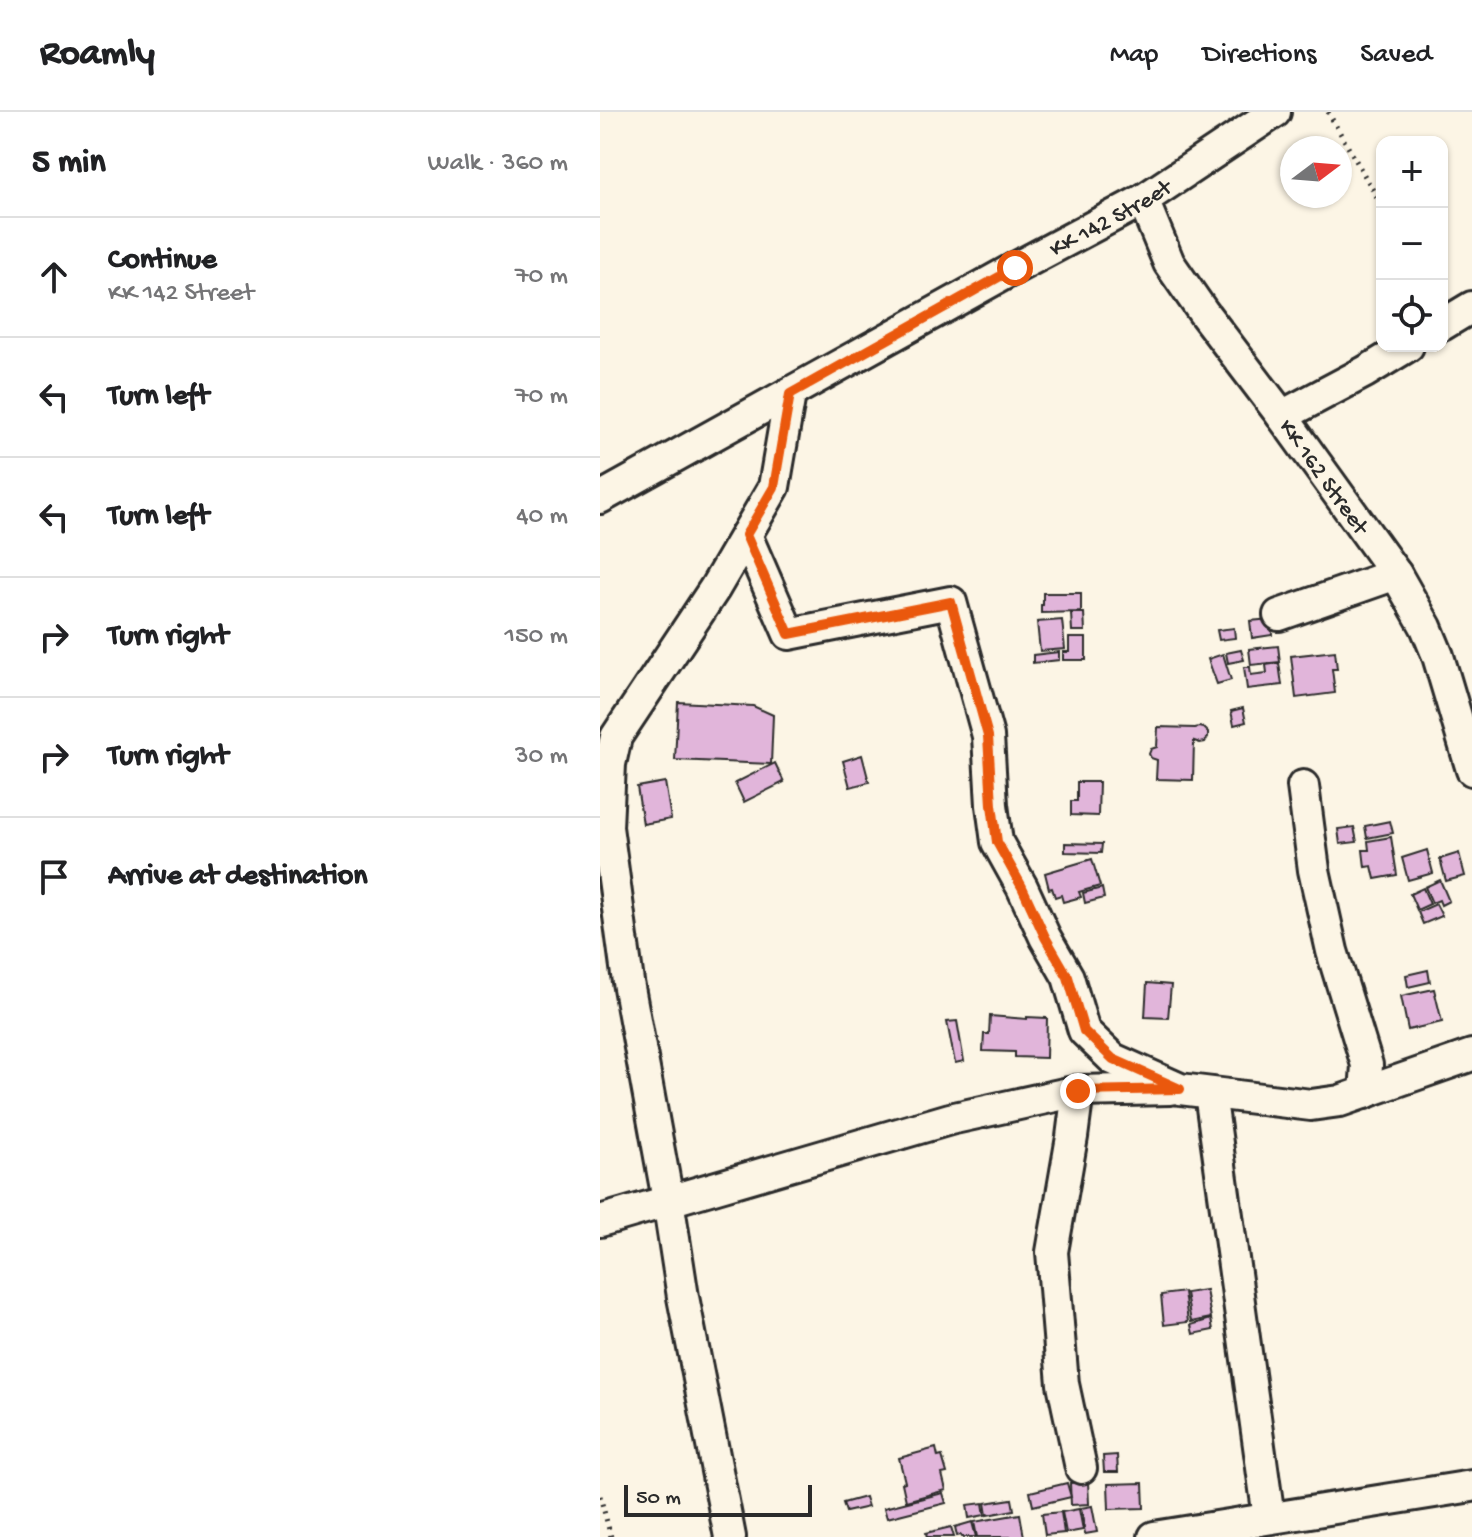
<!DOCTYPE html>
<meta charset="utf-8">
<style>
:root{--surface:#fff;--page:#f2f2f2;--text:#202124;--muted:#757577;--line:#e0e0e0}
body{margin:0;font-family:"Gochi Hand",sans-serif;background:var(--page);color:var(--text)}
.controls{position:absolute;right:24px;top:24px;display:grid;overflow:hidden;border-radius:16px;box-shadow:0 2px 6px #0004}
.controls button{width:72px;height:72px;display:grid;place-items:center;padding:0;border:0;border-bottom:2px solid var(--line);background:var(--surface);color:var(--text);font:40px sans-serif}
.compass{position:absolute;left:680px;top:24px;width:72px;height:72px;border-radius:50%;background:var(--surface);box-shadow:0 2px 6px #0004;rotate:74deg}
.scale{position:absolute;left:24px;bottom:20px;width:188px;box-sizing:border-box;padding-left:8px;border:4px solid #2b2b2b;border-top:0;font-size:22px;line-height:28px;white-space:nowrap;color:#2b2b2b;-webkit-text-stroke:6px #fcf5e5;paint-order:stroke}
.stop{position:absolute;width:24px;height:24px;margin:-18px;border:6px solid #ea580c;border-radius:50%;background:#fff}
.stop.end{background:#ea580c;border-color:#fff;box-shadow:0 2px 8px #0008}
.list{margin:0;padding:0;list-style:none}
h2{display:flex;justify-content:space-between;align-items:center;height:104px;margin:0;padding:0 32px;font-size:34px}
h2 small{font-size:26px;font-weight:400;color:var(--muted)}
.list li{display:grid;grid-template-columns:52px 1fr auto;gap:24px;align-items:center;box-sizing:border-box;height:120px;padding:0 32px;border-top:2px solid var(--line)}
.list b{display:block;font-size:30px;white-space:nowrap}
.list p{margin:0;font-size:26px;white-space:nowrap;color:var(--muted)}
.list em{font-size:26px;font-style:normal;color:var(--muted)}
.icon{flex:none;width:44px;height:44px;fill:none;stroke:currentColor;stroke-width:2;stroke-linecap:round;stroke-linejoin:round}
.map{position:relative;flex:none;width:872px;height:1425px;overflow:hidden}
header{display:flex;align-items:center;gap:48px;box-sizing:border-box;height:112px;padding:0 40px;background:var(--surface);border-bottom:2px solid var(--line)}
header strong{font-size:38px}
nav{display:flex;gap:44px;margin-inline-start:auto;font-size:28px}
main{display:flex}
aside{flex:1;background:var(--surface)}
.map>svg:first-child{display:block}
.building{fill:#e1b5da;stroke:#2b2b2b;stroke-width:2}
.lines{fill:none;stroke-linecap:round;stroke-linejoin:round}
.minor-casing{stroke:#2b2b2b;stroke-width:36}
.path{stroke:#2b2b2b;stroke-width:5;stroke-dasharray:2 6;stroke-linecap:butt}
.minor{stroke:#fcf5e5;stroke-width:30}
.route{stroke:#ea580c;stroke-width:10}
.labels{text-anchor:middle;stroke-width:8;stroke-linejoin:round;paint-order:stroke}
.street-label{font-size:24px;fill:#2b2b2b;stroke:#fcf5e5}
</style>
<header>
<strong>Roamly</strong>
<nav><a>Map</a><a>Directions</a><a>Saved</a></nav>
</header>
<main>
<aside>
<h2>5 min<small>Walk · 360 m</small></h2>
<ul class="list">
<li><svg class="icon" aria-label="ahead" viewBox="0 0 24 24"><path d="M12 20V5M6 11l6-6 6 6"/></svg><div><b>Continue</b><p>KK 142 Street</p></div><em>70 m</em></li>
<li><svg class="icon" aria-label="left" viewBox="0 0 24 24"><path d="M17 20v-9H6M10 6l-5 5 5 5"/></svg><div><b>Turn left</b></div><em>70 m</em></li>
<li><svg class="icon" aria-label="left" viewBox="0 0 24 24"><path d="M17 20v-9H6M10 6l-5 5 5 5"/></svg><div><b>Turn left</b></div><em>40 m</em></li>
<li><svg class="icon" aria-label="right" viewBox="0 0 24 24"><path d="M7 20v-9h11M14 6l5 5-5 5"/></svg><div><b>Turn right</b></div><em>150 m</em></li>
<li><svg class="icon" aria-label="right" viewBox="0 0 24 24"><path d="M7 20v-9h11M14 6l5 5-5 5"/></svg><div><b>Turn right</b></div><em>30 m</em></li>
<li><svg class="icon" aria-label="arrive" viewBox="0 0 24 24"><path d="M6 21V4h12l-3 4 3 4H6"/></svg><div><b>Arrive at destination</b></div></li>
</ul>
</aside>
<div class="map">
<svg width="872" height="1425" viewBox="0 0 872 1425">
<rect width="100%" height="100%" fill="#fcf5e5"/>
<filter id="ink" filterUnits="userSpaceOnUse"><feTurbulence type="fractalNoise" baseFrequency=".0125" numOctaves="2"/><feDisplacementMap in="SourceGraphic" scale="16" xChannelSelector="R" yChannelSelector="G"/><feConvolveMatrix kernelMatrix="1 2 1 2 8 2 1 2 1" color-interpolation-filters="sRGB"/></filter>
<g filter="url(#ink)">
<g class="building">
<polygon points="443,481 481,481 481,500 441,501 441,493 443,493"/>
<polygon points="471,501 484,501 485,519 472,519"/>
<polygon points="671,507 672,523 652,526 650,509"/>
<polygon points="462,508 465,537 440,539 437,510"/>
<polygon points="634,516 635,526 619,528 617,518"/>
<polygon points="469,526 486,526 486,548 463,548 463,540 469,540"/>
<polygon points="678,534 680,550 651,553 649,537"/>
<polygon points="641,538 644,548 628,551 626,541"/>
<polygon points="735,539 737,557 732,557 735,581 696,586 691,544"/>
<polygon points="459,540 459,548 433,551 433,543"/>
<polygon points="623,542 631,568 617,572 608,547"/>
<polygon points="679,551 682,573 647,577 644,555 650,555 651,563 667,561 666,553"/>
<polygon points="78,590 153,594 173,603 171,652 75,648"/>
<polygon points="643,596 646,610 634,613 631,599"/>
<polygon points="558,615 595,616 599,615 604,616 608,620 608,625 605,630 600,631 594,629 593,668 556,667 557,648 551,646 549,642 551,637 557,635"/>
<polygon points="262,643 269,670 250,675 243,649"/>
<polygon points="175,651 184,670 144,690 135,671"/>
<polygon points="65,670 71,707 43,712 37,675"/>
<polygon points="477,670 499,670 498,704 471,703 471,689 477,689"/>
<polygon points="790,709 793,721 767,726 765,714"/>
<polygon points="754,715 757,730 740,732 738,717"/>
<polygon points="791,725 797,763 775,767 772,754 765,755 763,738 769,738 768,729"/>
<polygon points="465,731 502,732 501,741 465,740"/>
<polygon points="827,738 833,761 808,768 802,746"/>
<polygon points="859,741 865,764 846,769 840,747"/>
<polygon points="492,747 500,774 479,780 481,785 463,790 461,783 455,785 452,776 449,777 445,761"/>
<polygon points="840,768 849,789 841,793 839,788 832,791 825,775"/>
<polygon points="502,776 504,786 485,791 483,781"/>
<polygon points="823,776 830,792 817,798 810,782"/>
<polygon points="836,792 842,804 823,812 818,800"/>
<polygon points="828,858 830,870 808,875 806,863"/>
<polygon points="547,871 571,873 568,906 545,905"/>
<polygon points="834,877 842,910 808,918 801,884"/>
<polygon points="390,904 427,907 427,905 447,906 446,946 415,945 415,940 383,939 384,922 389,922"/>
<polygon points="357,909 364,949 355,951 347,910"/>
<polygon points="606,1178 611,1206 591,1210 586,1181"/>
<polygon points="584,1180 588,1210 564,1213 561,1183"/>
<polygon points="611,1207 613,1218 593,1222 591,1213"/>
<polygon points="336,1336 338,1345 342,1344 347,1361 342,1362 346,1378 306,1389 302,1371 305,1370 299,1346"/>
<polygon points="517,1343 518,1360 504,1360 503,1344"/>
<polygon points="488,1370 489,1392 471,1393 470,1371"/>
<polygon points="467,1371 471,1385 433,1394 430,1380"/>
<polygon points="543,1371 544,1396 509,1397 508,1372"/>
<polygon points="343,1381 346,1391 287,1406 284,1396"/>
<polygon points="265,1385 268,1395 246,1400 243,1391"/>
<polygon points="412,1387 414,1398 387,1403 385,1391"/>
<polygon points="383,1391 385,1403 369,1406 367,1393"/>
<polygon points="492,1394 497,1420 485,1422 481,1396"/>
<polygon points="479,1397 483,1418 466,1421 462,1400"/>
<polygon points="461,1400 464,1421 445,1423 442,1402"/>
<polygon points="420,1402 424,1425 377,1425 374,1410"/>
<polygon points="372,1410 376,1425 362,1425 361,1423 357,1424 355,1415"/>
<polygon points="351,1415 354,1425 327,1425 326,1421"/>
</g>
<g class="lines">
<defs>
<g id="minor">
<path id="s1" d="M543 88 569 151 603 200 682 304 796 462 826 515 838 544 872 658"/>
<polyline points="842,213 872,195"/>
<polyline points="682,304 765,260 808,234"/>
<path id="s2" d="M0 386 415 156 543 88 675 0"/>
<polyline points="146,423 189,522 351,490 388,624 392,693 397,730 422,775 445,825 468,865 484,919 513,947 580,977 711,993 740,989 872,943"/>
<polyline points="679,503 796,462"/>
<polyline points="703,674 714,758 732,839 767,953 765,981"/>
<polyline points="478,979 472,1025 452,1140 463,1272 481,1356"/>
<polyline points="610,981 669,1406"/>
<polyline points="0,1109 350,1007 478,979 570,977"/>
<polyline points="130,1425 83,1185 68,1088 28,870 7,715 10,652 16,625 115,476 174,375 190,282"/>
<polyline points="554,1425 872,1374"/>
</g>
</defs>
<use href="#minor" class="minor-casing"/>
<g class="path">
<polyline points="728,0 782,94"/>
<polyline points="0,1384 11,1425"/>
</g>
<use href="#minor" class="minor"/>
</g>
</g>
<g class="lines" filter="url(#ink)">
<polyline class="route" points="415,156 190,282 174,375 146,423 189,522 351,490 388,624 392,693 397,730 422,775 445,825 468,865 484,919 513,947 580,977 478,979"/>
</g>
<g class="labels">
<g class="street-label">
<text dy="8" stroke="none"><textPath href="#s2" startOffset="582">KK 142 Street</textPath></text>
<text dy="8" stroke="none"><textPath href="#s1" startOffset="332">KK 162 Street</textPath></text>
</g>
</g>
</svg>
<div class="controls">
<button>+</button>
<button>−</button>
<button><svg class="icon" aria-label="locate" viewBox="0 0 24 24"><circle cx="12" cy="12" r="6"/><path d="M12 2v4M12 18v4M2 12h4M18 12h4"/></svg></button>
</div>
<svg class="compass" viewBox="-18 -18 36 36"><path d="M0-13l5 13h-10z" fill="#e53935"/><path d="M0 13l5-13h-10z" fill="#757577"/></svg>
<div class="scale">50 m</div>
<div class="stop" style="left:415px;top:156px"></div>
<div class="stop end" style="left:478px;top:979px"></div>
</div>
</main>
